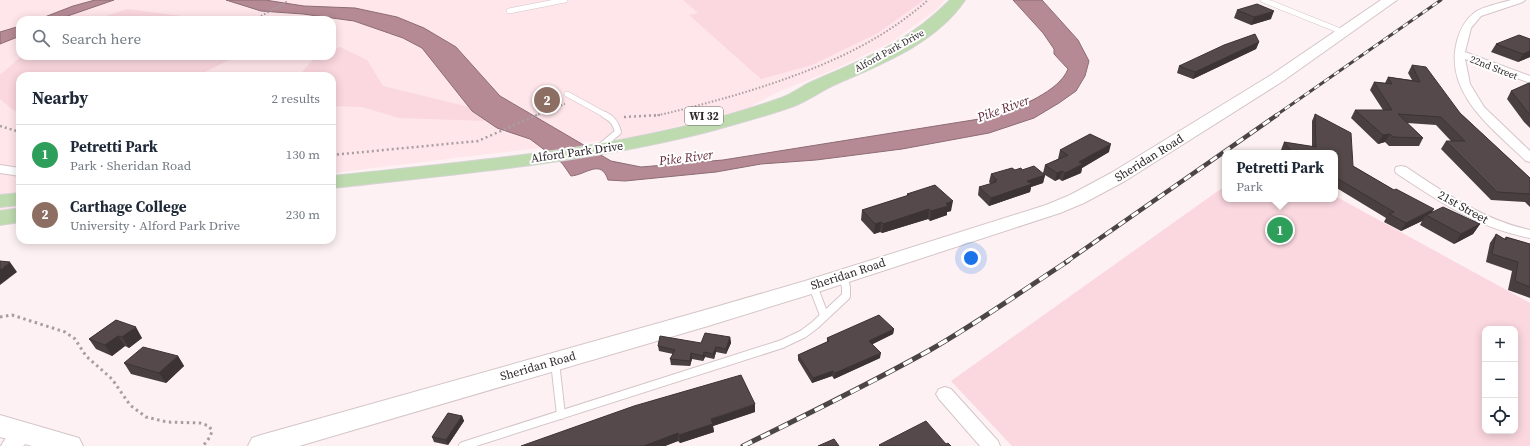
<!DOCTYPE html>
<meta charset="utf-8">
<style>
:root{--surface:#fff;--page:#f2f2f3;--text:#1f2937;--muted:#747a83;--line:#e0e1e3;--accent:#7c3aed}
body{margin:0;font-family:"Source Serif 4",serif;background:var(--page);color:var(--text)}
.controls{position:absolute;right:12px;bottom:12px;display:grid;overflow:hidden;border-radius:8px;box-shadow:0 2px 10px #0003}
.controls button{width:36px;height:36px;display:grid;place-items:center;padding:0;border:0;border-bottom:1px solid var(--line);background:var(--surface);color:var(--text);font:20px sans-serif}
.you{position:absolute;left:971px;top:258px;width:14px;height:14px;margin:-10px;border:3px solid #fff;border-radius:50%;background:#1a73e8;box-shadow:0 0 0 6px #1a73e833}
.badge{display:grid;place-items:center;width:26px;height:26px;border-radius:50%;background:var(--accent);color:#fff;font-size:13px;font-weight:700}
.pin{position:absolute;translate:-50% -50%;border:2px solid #fff;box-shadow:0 1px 4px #0006}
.popup{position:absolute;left:1222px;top:150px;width:116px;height:52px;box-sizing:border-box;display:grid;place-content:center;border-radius:8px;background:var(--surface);filter:drop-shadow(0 1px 3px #0005);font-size:13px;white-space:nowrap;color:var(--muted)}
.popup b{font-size:15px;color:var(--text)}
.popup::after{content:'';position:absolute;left:50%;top:100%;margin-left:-8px;border:8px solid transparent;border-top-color:var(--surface)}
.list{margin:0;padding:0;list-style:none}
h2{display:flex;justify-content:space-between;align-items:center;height:52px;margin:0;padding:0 16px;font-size:17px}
h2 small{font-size:13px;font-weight:400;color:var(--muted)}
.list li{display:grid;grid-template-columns:26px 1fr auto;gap:12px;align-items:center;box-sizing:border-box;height:60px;padding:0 16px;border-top:1px solid var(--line)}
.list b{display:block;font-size:15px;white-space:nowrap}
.list p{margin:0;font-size:13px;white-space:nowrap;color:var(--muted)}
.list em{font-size:13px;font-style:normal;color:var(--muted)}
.icon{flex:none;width:22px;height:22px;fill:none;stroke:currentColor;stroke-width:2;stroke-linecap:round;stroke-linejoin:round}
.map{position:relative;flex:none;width:1530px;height:446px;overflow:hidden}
.search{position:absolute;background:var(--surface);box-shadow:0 2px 10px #0003;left:16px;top:16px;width:320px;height:44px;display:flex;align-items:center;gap:10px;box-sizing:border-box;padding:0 14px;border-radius:12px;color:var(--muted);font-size:15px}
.panel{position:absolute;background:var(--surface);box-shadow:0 2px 10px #0003;left:16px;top:72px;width:320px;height:172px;border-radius:12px}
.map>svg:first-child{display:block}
.built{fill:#ffe6eb;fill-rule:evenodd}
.green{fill:#fbd7df;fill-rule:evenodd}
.water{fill:#b58a94;stroke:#8c6c74}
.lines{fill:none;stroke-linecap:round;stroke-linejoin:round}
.lane-far2-casing{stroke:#d4c5c8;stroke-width:6}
.lane-far1-casing{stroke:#d4c5c8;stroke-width:8}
.lane-casing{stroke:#d4c5c8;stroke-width:10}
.street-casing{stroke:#d4c5c8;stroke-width:2}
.secondary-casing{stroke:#d4c5c8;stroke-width:2}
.primary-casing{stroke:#d5d4d4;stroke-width:2}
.path-far2{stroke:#a89ea0;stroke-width:2;stroke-dasharray:1.5 2;stroke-linecap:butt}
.path-far1{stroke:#a89ea0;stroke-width:2.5;stroke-dasharray:2 3;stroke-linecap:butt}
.path{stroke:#a89ea0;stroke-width:3;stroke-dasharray:2.5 3.5;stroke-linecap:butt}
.lane-far2{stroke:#fff;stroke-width:5}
.lane-far1{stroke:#fff;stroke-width:6}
.lane{stroke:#fff;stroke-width:8}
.street{fill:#fff;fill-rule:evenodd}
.secondary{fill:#fff;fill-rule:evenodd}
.primary{fill:#bedaaf;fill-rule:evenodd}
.rail-far2-casing{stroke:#4c4547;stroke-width:3}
.rail-far1-casing{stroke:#4c4547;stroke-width:4.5}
.rail-casing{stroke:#4c4547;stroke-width:5}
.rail-far2{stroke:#fff;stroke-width:2;stroke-dasharray:6;stroke-linecap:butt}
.rail-far1{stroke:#fff;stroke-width:3;stroke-dasharray:8;stroke-linecap:butt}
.rail{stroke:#fff;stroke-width:3.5;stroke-dasharray:10;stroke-linecap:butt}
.wall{fill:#493f40}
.shaded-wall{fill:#3c3334}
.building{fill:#55494b;stroke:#3c3334}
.labels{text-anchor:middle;stroke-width:4;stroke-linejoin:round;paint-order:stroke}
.far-street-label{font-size:10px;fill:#2d2729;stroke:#fff}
.shield{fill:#fff;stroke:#6c6869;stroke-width:1}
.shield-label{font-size:11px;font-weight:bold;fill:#2d2729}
.street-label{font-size:12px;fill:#2d2729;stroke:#fff}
.water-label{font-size:13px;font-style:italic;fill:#652c3d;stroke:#fff}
</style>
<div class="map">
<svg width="1530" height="446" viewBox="0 0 1530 446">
<rect width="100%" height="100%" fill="#fef1f3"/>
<path class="built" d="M0 0H945L936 10 890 43 833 70 778 92 746 109 638 136 332 173V76H20V207L0 210ZM20 20H332V56H20Z"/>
<g class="green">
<polygon points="683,0 924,0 878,33 812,65 761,79 689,15 698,13"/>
<polygon points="127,9 213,20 94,20"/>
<polygon points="340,47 367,60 383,86 469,107 487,121 399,118 362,107 332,106 332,76 299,76 316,56 332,56 332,50"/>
<polygon points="22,56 237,56 197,76 20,76 20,112 13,110 0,99 0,75"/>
<path d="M1225 186V199H1335V196L1530 303V446H1012L951 381ZM1485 329H1515V431H1485Z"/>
</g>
<g class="water">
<polygon points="95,0 114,0 56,20 37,20 73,6"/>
<path d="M226 0H265L304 6 355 8 397 17 424 28 456 47 500 96 611 161 641 167 723 160 998 116C1019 106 1059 92 1068 69L1054 54V49L1043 33 1013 0H1042L1078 40 1089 61 1085 76 1076 91 1059 103 1034 118 989 133 902 149 816 160 761 164 716 172 625 181 608 180C601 158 586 175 571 176L562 163 530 139 497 128 472 111 422 48 403 38 354 21 303 14 261 11Z"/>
<polygon points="20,26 20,36 0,44 0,32"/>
</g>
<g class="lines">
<defs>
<g id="lane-far2">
<polyline points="1263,0 1343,32"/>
<polyline points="509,11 565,0"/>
<polyline points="567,94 607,116"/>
</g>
<path id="lane-far1" d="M599 148 618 132C616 124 613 119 605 115"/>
<g id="lane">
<polyline points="813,286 824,315"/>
<polyline points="555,362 561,415"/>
<polyline points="463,446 782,344 803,334 815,325 846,296 846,287 843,276"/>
</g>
<g id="street">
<path d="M1511 0H1525L1523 2 1481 16 1471 28 1465 52 1530 76V83L1465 59 1470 84 1484 107 1530 151V162L1526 161C1493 129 1443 93 1457 41 1460 30 1464 21 1474 13 1481 7 1501 3 1511 0Z"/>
<polygon points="0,165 20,168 20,176 0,173"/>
<path d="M1401 166 1406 167C1445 193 1483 220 1530 230V238C1478 228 1440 202 1396 173L1395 170 1396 167Z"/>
<polygon points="945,387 951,389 998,441 1000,446 980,446 939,399 936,394 939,389"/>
<path d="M25 426 32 428 34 433 32 438 23 446H1C5 437 15 429 25 426Z"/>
</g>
<g id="secondary">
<polygon points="1381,0 1397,0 1283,81 1125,181 1084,203 1060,213 821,291 708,326 299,446 248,446 252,438 261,435 698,312 805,281 1046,205 1070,195 1111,173 1271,75"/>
<polygon points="0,415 79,438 83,446 32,446 0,437"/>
</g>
<g id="primary">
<path d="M950 0H965C936 43 882 64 836 84 822 90 809 100 794 106 766 116 736 124 707 132 584 163 458 174 332 188V176C482 160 638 149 781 98 793 94 803 85 816 80 868 57 909 42 950 0Z"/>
<polygon points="20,193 20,205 0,207 0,195"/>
<polygon points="20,208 20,222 0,225 0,211"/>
</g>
</defs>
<use href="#lane-far2" class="lane-far2-casing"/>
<use href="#lane-far1" class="lane-far1-casing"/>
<use href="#lane" class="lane-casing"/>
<use href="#street" class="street-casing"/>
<use href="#secondary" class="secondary-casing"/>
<use href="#primary" class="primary-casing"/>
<g class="path-far2">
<polyline points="261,16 288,1"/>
<polyline points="535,116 554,107 565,104"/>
<path d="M654 116C683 110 711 102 739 94 808 73 874 48 928 0"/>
</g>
<g class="path-far1">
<polyline points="624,117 660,115"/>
<polyline points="0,126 20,132"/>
<polyline points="332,155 478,141 537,115"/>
</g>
<polyline class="path" points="0,317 12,315 65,332 75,339 86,356 112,379 130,405 146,417 167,422 200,423 209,426 212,431 210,437 203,446"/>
<use href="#lane-far2" class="lane-far2"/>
<use href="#lane-far1" class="lane-far1"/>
<use href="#lane" class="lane"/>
<use href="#street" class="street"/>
<use href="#secondary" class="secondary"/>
<use href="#primary" class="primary"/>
<defs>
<polyline id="rail-far2" points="1275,116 1441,0"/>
<polyline id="rail-far1" points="1066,262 1277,115"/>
<path id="rail" d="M743 446C806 415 869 384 930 350 977 323 1022 291 1068 261"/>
</defs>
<use href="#rail-far2" class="rail-far2-casing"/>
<use href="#rail-far1" class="rail-far1-casing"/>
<use href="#rail" class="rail-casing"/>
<use href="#rail-far2" class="rail-far2"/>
<use href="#rail-far1" class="rail-far1"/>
<use href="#rail" class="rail"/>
</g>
<g class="wall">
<polygon points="1237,10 1271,19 1251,25 1234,18"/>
<polygon points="1530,39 1530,57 1518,62 1491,52 1496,44"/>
<polygon points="1259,42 1256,49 1193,79 1177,73 1179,66"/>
<polygon points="1412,65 1460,113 1530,178 1530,207 1525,202 1491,200 1441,149 1446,141 1451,141 1436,125 1407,123 1423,138 1419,146 1389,146 1385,142 1378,144 1351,118 1355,110 1383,110 1370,90 1374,82 1385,83 1388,77 1412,80 1408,73"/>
<polygon points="1530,83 1530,128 1524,122 1507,99 1511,91"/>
<polygon points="1315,114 1353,166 1394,190 1433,212 1480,224 1473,234 1454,244 1420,225 1422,221 1401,231 1384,222 1386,218 1335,187 1335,153 1283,153 1281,150 1284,142 1312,147 1312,121"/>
<polygon points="1060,150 1109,152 1082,168 1081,173 1062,181 1059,179 1055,181 1045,175 1043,183 1031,187 1030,192 989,206 978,195 979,187 991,184 989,182 991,174 1015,170 1022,170 1043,173 1045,165 1058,159"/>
<polygon points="907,194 951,211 947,212 947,215 930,221 928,219 882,233 880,232 874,234 861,220 862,210 907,196"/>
<polygon points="1496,234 1504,239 1506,237 1530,244 1530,298 1508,290 1512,271 1486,262 1490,243"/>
<polygon points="116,320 142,338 129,348 125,346 112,356 96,349 89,339"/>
<polygon points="894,329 893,334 872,344 880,358 834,379 832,376 812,383 798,360 798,355 827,342 827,338"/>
<polygon points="730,337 731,343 726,354 716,352 714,359 705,357 703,361 692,359 690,366 671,365 670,359 673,354 659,351 658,346 701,343"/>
<polygon points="178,356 184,366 166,383 131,374 124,363"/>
<polygon points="755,412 713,426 714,432 680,443 678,441 665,446 521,446"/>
<polygon points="462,416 464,421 448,445 434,442 432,437"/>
</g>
<g class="shaded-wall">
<polygon points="1274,11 1271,19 1251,25 1254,17"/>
<polygon points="1259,42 1256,49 1193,79 1195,72"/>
<polygon points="1530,51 1530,57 1518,62 1523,54"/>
<polygon points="1390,134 1385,142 1378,144 1383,135"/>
<polygon points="1111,144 1109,152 1082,168 1081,173 1062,181 1065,173 1079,162"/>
<polygon points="1062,171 1059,179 1055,181 1057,173"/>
<polygon points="1045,175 1043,183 1031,187 1030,192 989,206 991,198 1027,181"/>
<polygon points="953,201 951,211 947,212 947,215 930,221 931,211 946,203"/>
<polygon points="929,209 928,219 882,233 883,224"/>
<polygon points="1434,209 1429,217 1426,215 1422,221 1401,231 1406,223"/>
<polygon points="881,222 880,232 874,234 875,224"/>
<polygon points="1480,224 1473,234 1454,244 1461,234"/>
<polygon points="10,262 17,272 0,285 0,270"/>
<polygon points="136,327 142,338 129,348 122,337"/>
<polygon points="894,329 893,334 869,346 869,341"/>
<polygon points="118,336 125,346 112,356 105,345"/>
<polygon points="730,337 731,343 726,354 726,349"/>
<polygon points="716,347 716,352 714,359 713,354"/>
<polygon points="704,352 705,357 703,361 703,356"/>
<polygon points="691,353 692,359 690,366 690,361"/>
<polygon points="881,353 880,358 834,379 835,373"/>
<polygon points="178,356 184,366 166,383 159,373"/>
<polygon points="833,371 832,376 812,383 813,378"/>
<polygon points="755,404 755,412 713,426 714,432 680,443 679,435 711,419"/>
<polygon points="462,416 464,421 448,445 446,440"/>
<polygon points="678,433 678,441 665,446 644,446"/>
</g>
<g class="building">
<polygon points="1257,4 1274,11 1254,17 1237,10"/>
<polygon points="1255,34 1259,42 1195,72 1179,66 1224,45"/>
<polygon points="1519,35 1530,39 1530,51 1523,54 1496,44"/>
<polygon points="1412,65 1426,67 1460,113 1530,178 1530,194 1497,192 1446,141 1465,141 1441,117 1398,114 1423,138 1393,137 1390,134 1383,135 1355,110 1392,110 1374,82 1392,84 1388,77 1420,82"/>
<polygon points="1529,83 1530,83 1530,115 1511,91"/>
<polygon points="1315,114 1351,133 1353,166 1394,190 1396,189 1434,209 1406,223 1389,214 1394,212 1335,177 1335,153 1293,153 1284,142 1316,147"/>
<polygon points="1090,134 1111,144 1079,162 1083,164 1065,173 1062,171 1057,173 1045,165 1068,155 1060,150"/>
<polygon points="1034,166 1045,175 1027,181 1032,184 991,198 979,187 996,182 994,181 997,180 991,174 1012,168 1015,170 1021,168 1022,170"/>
<polygon points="935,185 953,201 946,203 948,206 931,211 929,209 883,224 881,222 875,224 862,210 909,195 907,194"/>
<polygon points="1443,207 1480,224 1461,234 1426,215"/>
<polygon points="1496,234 1506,240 1506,237 1530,244 1530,287 1515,281 1518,262 1492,254"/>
<polygon points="0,261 10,262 0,270"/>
<polygon points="879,315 894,329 869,341 881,353 835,373 833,371 813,378 798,355 829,341 827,338"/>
<polygon points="116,320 136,327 122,337 118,336 105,345 89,339"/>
<polygon points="705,333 730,337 726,349 716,347 713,354 704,352 703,356 691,353 690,361 670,359 675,350 658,346 660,336 701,343"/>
<polygon points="143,347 178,356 159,373 124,363"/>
<polygon points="741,375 755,404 711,419 713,424 679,435 678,433 644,446 521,446 634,406"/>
<polygon points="448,413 462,416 446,440 432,437"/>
<polygon points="926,421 946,444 948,443 951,446 880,446 879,445"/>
<polygon points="834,439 839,446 818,446"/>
</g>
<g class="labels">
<g class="far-street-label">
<text transform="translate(889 50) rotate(-29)" y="4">Alford Park Drive</text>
<text transform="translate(1494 67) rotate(21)" y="4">22nd Street</text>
</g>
<rect class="shield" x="685" y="107" width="38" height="18" rx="3"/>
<g class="shield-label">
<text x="704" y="120">WI 32</text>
</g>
<g class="street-label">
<text transform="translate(577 152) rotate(-8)" y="4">Alford Park Drive</text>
<text transform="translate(1149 158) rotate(-32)" y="4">Sheridan Road</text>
<text transform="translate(1463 207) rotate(29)" y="4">21st Street</text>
<text transform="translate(848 274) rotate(-18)" y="4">Sheridan Road</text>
<text transform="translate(538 366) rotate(-16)" y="4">Sheridan Road</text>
</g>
<g class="water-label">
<text transform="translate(1003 108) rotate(-20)" y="5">Pike River</text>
<text transform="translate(686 157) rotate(-7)" y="5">Pike River</text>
</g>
</g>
</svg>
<div class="controls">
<button>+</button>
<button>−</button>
<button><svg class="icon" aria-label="locate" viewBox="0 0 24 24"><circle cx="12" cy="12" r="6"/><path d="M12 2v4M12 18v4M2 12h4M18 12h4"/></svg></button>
</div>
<div class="you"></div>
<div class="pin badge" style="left:1280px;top:230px;background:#2e9e5b">1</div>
<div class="popup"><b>Petretti Park</b>Park</div>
<div class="pin badge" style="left:547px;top:100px;background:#8d6e63">2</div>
<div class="search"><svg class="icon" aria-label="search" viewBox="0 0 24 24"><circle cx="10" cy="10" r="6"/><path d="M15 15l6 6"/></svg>Search here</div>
<section class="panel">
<h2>Nearby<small>2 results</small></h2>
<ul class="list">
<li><span class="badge" style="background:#2e9e5b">1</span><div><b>Petretti Park</b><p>Park · Sheridan Road</p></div><em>130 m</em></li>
<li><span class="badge" style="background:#8d6e63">2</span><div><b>Carthage College</b><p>University · Alford Park Drive</p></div><em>230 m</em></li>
</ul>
</section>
</div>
